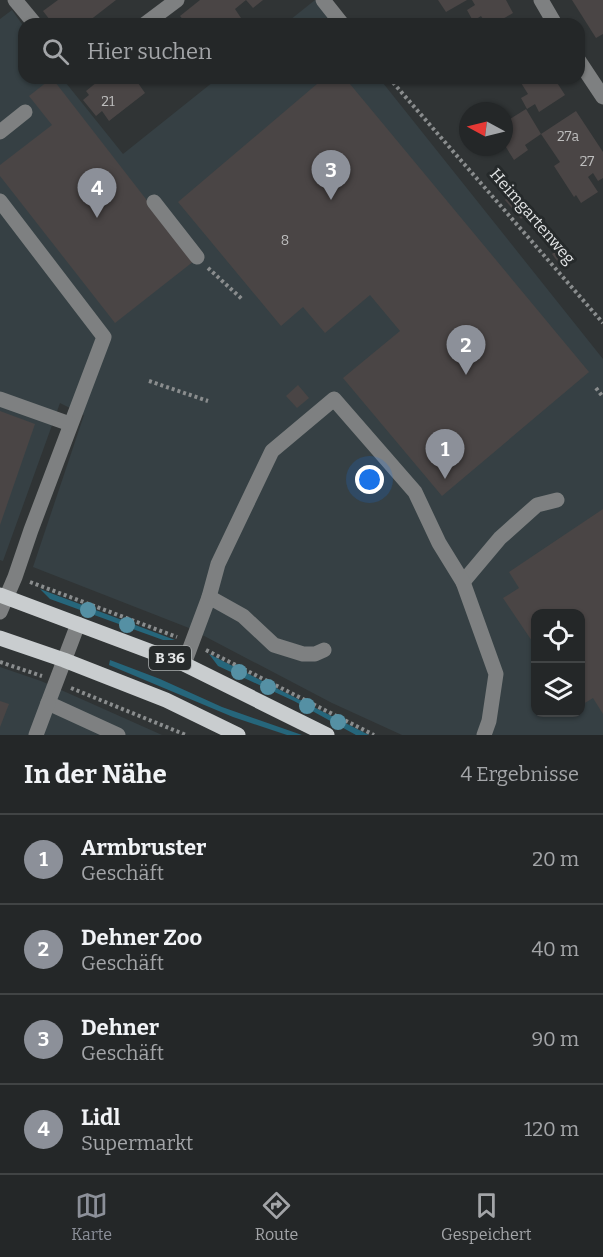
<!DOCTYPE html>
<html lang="de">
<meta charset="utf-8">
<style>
:root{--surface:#242728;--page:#303334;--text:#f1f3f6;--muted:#a3a5a8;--line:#414445;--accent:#8c9099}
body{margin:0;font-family:Bitter,serif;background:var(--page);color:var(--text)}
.controls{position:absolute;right:18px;bottom:18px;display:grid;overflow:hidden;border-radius:12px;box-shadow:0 2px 4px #0004}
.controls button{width:54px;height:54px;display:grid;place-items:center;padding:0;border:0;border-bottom:2px solid var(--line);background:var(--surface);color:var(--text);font:30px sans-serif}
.compass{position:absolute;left:459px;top:102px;width:54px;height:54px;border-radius:50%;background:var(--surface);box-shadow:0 2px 4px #0004;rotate:277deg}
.you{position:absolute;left:370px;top:480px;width:21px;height:21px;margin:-15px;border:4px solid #fff;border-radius:50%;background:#1a73e8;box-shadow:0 0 0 9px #1a73e833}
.badge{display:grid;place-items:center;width:39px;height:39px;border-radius:50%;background:var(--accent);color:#fff;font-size:20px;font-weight:700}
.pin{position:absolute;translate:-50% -50px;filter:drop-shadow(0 2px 3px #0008)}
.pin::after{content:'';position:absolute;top:32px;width:21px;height:18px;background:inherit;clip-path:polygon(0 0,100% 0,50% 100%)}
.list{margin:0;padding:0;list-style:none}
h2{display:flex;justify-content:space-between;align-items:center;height:78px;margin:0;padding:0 24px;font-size:26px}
h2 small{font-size:20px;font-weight:400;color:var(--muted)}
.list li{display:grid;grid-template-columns:39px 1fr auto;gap:18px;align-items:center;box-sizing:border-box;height:90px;padding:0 24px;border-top:2px solid var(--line)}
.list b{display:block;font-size:22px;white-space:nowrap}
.list p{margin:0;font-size:20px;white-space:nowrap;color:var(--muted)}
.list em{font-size:20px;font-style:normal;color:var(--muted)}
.icon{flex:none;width:33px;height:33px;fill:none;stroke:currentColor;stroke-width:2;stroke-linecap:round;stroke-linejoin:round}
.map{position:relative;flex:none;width:603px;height:735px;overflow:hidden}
.search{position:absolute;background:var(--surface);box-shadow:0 2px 4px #0004;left:18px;right:18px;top:18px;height:66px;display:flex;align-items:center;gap:15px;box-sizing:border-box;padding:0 21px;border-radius:18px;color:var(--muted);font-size:22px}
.sheet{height:438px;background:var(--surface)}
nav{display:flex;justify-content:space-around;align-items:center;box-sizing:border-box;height:84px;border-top:2px solid var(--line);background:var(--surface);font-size:16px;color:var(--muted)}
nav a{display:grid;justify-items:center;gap:3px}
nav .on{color:var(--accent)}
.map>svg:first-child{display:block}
.built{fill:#364044;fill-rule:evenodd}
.green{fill:#26667b}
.building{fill:#4a4545}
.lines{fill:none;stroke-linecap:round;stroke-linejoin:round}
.path{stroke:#8a8d8e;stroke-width:4;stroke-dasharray:3 3;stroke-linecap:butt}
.minor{stroke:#7e8081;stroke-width:15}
.major{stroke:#c9cdcf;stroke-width:15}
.tree{fill:#5590a4}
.labels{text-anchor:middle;stroke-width:6;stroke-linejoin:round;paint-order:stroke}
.number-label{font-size:14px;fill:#bebebe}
.shield{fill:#262a2b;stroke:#abaeaf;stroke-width:1.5}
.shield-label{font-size:15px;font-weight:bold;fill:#e4e6e7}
.street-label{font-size:16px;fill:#e4e6e7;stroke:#262a2b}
</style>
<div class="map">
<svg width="603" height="735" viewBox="0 0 603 735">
<rect width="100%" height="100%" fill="#303435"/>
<g class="built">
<polygon points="315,0 336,24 285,24"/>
<path d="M12 10 24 27V78H62L123 154 218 78H379L603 359V735H402L332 703 189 628 33 567 84 415 60 403 3 561 0 560V19ZM536 614H580V712H536Z"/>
<polygon points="0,667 41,681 162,735 0,735"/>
</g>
<g class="green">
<polygon points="40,589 175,640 163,640 50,599"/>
<polygon points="209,654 369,735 356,735 294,701 218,666"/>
<polygon points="110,660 160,679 222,707 302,735 287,735 233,717 109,665"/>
</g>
<g class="building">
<polygon points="58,0 116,0 85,24 53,24 43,11"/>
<polygon points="200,0 263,0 253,8 246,0 235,9 241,18 233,24 183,24 185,22 180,16"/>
<polygon points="438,0 467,0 446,12"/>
<polygon points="472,0 506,0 513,13 494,24 486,24 481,16 473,21 467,10 475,5"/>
<polygon points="572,0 603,0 603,34 596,38"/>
<polygon points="52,78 194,261 115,323 0,176 0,165 52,125 29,96"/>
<polygon points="102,78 144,78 138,83 145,93 109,121 102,111 96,116 83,100 89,95 86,91"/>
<polygon points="324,78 345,78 589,372 442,496 343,378 400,331 370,295 325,333 303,307 281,326 178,202"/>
<polygon points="518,78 554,78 565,95 539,112 535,104 527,109 521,98 528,94"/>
<polygon points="526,109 541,134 576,111 603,152 603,178 598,181 593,173 588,177 598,192 581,203 576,195 574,197 554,166 560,162 541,134 525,145 528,150 514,160 504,144 504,138 512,133 505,122"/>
<polygon points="510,195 527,214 521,219 505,200"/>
<polygon points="558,249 567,261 561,266 552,254"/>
<polygon points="298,385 309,398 297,408 286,396"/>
<polygon points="0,411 35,424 0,525"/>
<polygon points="603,509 603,714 593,698 580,706 580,614 536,614 536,647 503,598 519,588 509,572"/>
<polygon points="0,701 9,704 0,727"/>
</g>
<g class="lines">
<g class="path">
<polyline points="389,78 603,323"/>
<polyline points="208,268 243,300"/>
<polyline points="149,381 208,401"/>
<polyline points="596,388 603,397"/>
<polyline points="30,582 177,637"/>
<polyline points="206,650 374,735"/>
<polyline points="0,662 42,676"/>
<polyline points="71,688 186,735"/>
</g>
<g class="minor">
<polyline points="15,0 35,24"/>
<polyline points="323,0 342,24"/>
<polyline points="541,0 555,24"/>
<polyline points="145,24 177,0"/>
<polyline points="579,61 603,97"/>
<polyline points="0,132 25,112"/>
<polyline points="0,201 104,337 31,530 15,577 0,612"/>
<polyline points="154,202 197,257"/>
<polyline points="0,399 70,424"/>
<polyline points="463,582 500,538 537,505 557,500"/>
<polyline points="209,597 243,616 274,645 303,654 315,654 324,650"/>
<polyline points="78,624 48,703 118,735"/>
<polyline points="184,664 209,597 218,564 272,451 334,399 415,492 439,543 463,582 496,674 489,721 484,735"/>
<polyline points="36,735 48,703"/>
</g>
<g class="major">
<polyline points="0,595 184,664 327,735"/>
<polyline points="0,638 64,660 166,700 238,735"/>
</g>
</g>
<g class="tree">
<circle cx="88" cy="610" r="8"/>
<circle cx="127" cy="625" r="8"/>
<circle cx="239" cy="672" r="8"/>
<circle cx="268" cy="687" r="8"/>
<circle cx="307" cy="706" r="8"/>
<circle cx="338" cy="722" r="8"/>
</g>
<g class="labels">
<g class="number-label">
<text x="108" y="106">21</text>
<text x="568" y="141">27a</text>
<text x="587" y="166">27</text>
<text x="285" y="245">8</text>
</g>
<rect class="shield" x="149" y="646" width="42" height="24" rx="4.5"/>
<g class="shield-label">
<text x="170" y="663">B 36</text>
</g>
<g class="street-label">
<text transform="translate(533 216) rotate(49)" y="6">Heimgartenweg</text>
</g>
</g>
</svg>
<div class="controls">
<button><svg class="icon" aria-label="locate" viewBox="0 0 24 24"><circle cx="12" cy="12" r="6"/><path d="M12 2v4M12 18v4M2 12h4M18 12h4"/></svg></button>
<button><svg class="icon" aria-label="layers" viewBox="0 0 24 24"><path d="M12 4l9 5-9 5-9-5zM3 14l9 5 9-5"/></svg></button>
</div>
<svg class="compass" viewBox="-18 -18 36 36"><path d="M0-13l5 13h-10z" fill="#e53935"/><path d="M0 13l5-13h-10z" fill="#a3a5a8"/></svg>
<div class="you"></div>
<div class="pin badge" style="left:445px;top:479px">1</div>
<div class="pin badge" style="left:466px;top:375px">2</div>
<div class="pin badge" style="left:331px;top:200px">3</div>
<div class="pin badge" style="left:97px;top:218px">4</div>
<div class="search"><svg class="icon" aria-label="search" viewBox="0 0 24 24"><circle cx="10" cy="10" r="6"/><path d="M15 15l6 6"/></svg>Hier suchen</div>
</div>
<section class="sheet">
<h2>In der Nähe<small>4 Ergebnisse</small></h2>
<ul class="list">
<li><span class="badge">1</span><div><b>Armbruster</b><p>Geschäft</p></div><em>20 m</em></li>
<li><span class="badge">2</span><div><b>Dehner Zoo</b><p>Geschäft</p></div><em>40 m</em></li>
<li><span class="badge">3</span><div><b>Dehner</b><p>Geschäft</p></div><em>90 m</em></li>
<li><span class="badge">4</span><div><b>Lidl</b><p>Supermarkt</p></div><em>120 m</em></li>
</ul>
</section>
<nav>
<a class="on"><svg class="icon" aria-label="map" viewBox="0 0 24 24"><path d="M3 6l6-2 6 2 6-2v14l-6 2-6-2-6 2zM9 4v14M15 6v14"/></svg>Karte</a>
<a><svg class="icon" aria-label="directions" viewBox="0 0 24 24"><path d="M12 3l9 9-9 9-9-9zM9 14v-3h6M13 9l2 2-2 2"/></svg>Route</a>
<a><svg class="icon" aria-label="saved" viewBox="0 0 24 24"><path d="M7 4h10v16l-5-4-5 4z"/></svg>Gespeichert</a>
</nav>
